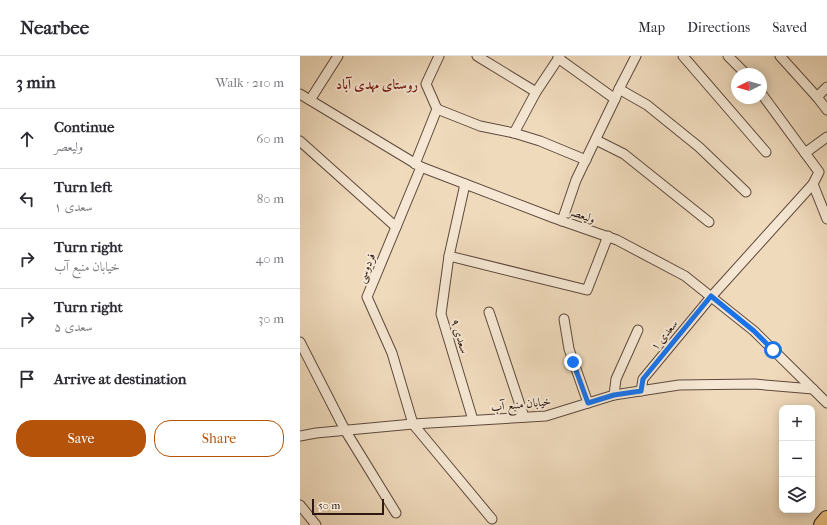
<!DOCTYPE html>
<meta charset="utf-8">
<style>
:root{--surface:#fff;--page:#f7f7f7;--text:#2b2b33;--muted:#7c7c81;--line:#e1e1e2;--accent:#b45309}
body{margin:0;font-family:"IM FELL French Canon",Amiri,serif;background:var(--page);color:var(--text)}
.controls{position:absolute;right:12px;bottom:12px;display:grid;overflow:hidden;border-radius:8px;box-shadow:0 2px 10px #0003}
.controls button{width:36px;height:36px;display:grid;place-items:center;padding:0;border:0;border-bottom:1px solid var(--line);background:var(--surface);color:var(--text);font:20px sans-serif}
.compass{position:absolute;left:431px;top:12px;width:36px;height:36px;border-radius:50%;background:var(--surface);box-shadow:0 2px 10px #0003;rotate:265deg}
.scale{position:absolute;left:12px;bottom:10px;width:72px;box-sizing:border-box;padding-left:4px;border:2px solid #2d1911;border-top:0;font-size:11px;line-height:14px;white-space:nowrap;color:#2d1911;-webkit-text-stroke:3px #f5e7d3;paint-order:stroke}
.stop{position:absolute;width:12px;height:12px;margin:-9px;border:3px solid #1a73e8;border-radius:50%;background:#fff}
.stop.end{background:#1a73e8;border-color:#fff;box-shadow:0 1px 4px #0008}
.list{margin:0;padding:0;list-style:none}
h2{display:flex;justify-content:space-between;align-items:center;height:52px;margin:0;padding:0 16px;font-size:17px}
h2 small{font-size:13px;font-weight:400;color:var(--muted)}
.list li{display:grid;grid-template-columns:26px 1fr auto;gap:12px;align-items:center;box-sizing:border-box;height:60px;padding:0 16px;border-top:1px solid var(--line)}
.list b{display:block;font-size:15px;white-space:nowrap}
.list p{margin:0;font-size:13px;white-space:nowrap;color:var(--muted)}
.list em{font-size:13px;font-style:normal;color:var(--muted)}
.actions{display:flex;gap:8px;padding:12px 16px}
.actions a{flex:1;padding:9px 0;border:1px solid var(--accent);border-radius:16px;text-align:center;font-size:14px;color:var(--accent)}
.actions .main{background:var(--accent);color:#fff}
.icon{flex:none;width:22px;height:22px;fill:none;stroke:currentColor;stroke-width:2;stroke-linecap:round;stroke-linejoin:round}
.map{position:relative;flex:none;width:527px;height:469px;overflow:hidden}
header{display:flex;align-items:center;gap:24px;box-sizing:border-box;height:56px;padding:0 20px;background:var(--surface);border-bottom:1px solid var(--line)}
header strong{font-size:19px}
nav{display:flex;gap:22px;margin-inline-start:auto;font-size:14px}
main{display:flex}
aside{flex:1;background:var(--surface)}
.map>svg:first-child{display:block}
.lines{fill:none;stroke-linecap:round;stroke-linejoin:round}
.street-casing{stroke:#5e493c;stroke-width:11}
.highway-casing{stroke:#2d1911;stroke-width:18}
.street{stroke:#f5e7d3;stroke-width:9}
.highway{stroke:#e8bd7e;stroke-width:16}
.route{stroke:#1a73e8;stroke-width:5}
.labels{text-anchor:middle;stroke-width:4;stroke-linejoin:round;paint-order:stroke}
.street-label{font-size:12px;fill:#2d1911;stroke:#f5e7d3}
.quarter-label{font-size:14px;font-weight:bold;fill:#7a1f14;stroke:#f5e7d3}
</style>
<header>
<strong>Nearbee</strong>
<nav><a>Map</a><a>Directions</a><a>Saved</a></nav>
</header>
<main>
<aside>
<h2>3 min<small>Walk · 210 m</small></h2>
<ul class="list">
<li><svg class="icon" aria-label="ahead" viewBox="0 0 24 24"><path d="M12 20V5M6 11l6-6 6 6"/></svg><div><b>Continue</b><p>ولیعصر</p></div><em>60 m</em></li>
<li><svg class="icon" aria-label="left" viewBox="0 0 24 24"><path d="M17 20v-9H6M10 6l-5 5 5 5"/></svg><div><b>Turn left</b><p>سعدی ۱</p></div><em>80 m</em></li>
<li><svg class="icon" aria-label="right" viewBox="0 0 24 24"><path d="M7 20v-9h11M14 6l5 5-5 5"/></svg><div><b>Turn right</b><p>خیابان منبع آب</p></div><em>40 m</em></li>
<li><svg class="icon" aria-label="right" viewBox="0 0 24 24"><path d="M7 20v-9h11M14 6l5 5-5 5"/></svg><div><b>Turn right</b><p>سعدی ۵</p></div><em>30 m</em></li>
<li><svg class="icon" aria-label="arrive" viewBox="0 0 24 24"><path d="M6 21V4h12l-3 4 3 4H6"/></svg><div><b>Arrive at destination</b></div></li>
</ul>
<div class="actions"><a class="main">Save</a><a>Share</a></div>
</aside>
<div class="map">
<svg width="527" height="469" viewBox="0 0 527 469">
<rect width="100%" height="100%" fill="#efdabc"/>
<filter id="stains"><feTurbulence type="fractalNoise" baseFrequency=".005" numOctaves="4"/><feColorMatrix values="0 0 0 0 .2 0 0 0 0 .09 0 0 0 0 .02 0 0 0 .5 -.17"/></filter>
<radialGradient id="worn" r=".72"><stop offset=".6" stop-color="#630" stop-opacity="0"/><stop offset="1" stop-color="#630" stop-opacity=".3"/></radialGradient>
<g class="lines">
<defs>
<g id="street">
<polyline points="177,0 236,36"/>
<polyline points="258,0 258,2 315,43"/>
<polyline points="383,0 466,96"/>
<polyline points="428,0 446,18"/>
<polyline points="480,0 517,41"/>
<polyline points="527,31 517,41 527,54"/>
<polyline points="319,33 347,49 399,91 446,136"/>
<polyline points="461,37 519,116 513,128 527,163"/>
<polyline points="0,38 121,111 254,162 317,184 385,220 454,275 527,347"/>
<polyline points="10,44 38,0"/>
<polyline points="137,53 180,70 214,77 240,85 286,104"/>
<polyline points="214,77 236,36 260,0"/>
<polyline points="296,84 324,98 409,166"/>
<polyline points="0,85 96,171"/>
<polyline points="505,97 527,81"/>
<polyline points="115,108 137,53 126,28 139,0"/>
<polyline points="121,111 67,241 92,297 113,368 192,463"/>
<polyline points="165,128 149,200 287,234 308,180"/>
<polyline points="262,165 276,124 315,43 319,33 336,0"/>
<polyline points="149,200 141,258 173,364"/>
<polyline points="189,256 224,361"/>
<polyline points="264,263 269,293 288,347"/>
<polyline points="0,286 45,374 96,457"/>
<polyline points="341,335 343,323 411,241 513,128"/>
<polyline points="314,339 316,323 338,274"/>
<polyline points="0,380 16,377 113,368 246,360 314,339 379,329 454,328 513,333"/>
<polyline points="0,449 16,469"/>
</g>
<polyline id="highway" points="522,469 527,463"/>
</defs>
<use href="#street" class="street-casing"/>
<use href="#highway" class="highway-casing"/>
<use href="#street" class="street"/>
<use href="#highway" class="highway"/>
</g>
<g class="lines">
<polyline class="route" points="273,306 288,347 314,339 341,335 343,323 411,240 454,275 473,294"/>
</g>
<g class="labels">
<g class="street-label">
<text transform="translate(282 159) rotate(19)" y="4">ولیعصر</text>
<text transform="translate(66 212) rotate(-68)" y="4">فردوسی</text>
<text transform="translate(364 279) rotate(-51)" y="4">سعدی ۱</text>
<text transform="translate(160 280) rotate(73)" y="4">سعدی ۹</text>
<text transform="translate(221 348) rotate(-6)" y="4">خیابان منبع آب</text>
</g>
<g class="quarter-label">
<text x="77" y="33">روستای مهدی آباد</text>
</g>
</g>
<rect width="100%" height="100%" filter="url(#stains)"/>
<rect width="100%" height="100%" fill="url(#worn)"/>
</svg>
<div class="controls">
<button>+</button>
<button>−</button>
<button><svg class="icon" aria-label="layers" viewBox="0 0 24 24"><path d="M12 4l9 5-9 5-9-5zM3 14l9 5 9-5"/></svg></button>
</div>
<svg class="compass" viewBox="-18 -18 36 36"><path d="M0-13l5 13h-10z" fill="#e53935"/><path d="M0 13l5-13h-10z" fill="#7c7c81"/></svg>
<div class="scale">50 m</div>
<div class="stop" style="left:473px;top:294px"></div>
<div class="stop end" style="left:273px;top:306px"></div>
</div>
</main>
